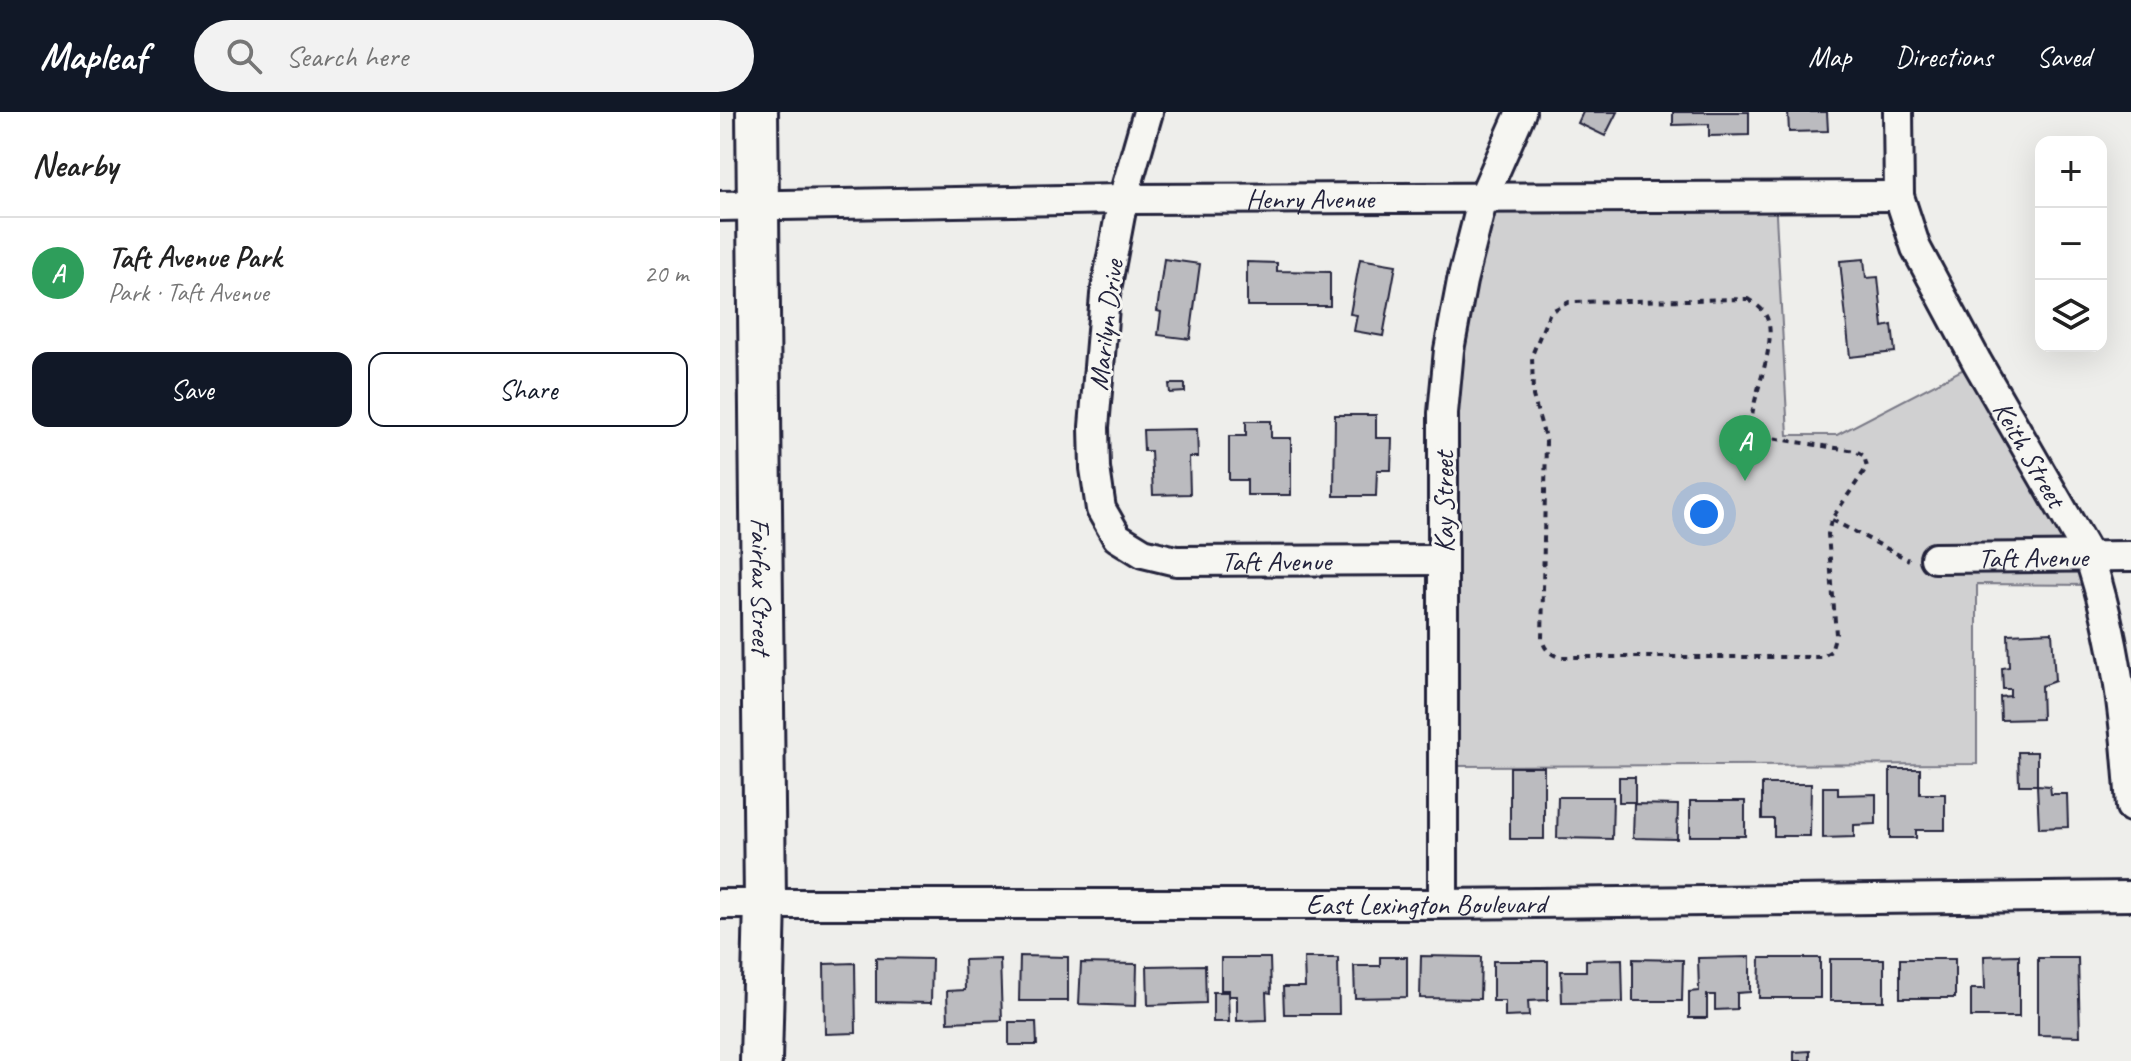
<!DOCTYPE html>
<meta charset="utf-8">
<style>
:root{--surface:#fff;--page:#f2f2f2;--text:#222;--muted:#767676;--line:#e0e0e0;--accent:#111827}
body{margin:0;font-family:Caveat,sans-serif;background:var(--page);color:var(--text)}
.controls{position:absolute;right:24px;top:24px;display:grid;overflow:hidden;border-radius:16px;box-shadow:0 8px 32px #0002}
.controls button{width:72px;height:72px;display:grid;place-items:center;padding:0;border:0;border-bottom:2px solid var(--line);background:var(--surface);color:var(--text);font:40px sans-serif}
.you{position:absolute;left:984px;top:402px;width:28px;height:28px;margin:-20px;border:6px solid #fff;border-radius:50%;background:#1a73e8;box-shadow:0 0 0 12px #1a73e833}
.badge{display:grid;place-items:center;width:52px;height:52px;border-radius:50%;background:var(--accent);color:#fff;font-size:26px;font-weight:700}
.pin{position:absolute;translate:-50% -66px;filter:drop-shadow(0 2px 4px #0008)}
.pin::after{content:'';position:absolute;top:42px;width:28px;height:24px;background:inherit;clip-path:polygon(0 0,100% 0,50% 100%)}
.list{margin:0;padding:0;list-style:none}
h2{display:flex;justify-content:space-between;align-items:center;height:104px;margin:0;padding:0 32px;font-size:34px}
h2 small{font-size:26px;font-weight:400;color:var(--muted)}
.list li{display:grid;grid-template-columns:52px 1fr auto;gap:24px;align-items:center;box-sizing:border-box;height:112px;padding:0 32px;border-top:2px solid var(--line)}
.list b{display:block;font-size:30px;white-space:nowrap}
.list p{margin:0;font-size:26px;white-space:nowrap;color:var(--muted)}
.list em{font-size:26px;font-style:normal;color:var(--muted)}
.actions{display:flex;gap:16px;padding:24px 32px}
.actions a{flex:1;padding:18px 0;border:2px solid var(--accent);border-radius:16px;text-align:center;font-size:28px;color:var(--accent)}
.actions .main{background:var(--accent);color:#fff}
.icon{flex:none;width:44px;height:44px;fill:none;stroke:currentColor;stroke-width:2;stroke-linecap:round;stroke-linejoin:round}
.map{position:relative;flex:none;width:1411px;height:949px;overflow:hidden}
header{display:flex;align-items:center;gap:48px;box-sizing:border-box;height:112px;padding:0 40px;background:var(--accent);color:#fff}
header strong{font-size:38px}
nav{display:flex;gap:44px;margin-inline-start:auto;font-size:28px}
.search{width:560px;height:72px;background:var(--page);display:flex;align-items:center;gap:20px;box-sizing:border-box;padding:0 28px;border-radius:44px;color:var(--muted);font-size:30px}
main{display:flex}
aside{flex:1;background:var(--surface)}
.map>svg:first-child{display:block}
.green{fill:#d0d0d1;stroke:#797986;stroke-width:2}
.building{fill:#bbbbbf;stroke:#22223b;stroke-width:2}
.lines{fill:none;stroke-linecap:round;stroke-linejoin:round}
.street-casing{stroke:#22223b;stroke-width:34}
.secondary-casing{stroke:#22223b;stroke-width:46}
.path{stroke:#22223b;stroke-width:4;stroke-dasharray:6 6;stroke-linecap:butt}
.street{stroke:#f6f6f2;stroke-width:28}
.secondary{stroke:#f6f6f2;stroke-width:40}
.labels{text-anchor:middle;stroke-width:6;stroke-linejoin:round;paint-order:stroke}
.street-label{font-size:28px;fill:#22223b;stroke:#f6f6f2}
</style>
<header>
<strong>Mapleaf</strong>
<div class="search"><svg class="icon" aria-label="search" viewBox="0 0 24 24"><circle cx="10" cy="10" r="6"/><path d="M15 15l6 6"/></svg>Search here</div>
<nav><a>Map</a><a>Directions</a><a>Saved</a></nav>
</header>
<main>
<aside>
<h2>Nearby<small></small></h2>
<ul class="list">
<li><span class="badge" style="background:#2e9e5b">A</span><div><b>Taft Avenue Park</b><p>Park · Taft Avenue</p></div><em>20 m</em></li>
</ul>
<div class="actions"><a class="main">Save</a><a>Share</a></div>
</aside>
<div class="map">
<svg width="1411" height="949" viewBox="0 0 1411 949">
<rect width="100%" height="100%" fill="#eeeeeb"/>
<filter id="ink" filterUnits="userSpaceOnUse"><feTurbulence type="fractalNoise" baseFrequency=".0125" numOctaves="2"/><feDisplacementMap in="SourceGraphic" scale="16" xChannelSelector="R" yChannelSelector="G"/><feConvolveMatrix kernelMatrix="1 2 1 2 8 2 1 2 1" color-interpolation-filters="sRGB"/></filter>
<g filter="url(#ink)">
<polygon class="green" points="1055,85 1068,323 1117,323 1257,250 1378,473 1257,472 1257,652 723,654 723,301 763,86"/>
<g class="building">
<polygon points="863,0 897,0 885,24 858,11"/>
<polygon points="953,0 1029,0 1029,23 989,24 989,12 953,13"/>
<polygon points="1068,0 1107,0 1108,19 1069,20"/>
<polygon points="444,147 480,152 470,227 438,223 441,200 437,199"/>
<polygon points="640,147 676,153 663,224 634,219 637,203 630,202"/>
<polygon points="1144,147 1146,166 1158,165 1163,215 1172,213 1175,240 1130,245 1120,149"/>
<polygon points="527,150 557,151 557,159 610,160 610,194 527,194"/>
<polygon points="449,272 465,272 465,280 450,281"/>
<polygon points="615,303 656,303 656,326 672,326 671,358 657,358 656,384 614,384"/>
<polygon points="526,309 551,309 551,326 571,326 571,383 527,383 527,368 509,368 509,324 526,324"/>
<polygon points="477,317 478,345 469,345 470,382 433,383 431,339 424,339 423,318"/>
<polygon points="1332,520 1335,569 1321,574 1322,607 1281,608 1280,585 1290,584 1290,577 1283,577 1282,556 1289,555 1288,522"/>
<polygon points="1298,640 1317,640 1317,673 1299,673"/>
<rect x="790" y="655" width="34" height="72"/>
<polygon points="1170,657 1200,657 1200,682 1225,682 1225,718 1196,718 1196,726 1170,726"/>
<rect x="899" y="665" width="16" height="25"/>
<polygon points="1042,672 1091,672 1090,724 1054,724 1054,707 1042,707"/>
<polygon points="1317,673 1330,674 1331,682 1347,682 1348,715 1319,716"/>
<polygon points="1103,675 1118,675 1118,683 1156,682 1156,712 1134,713 1134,725 1103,726"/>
<polygon points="838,685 893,685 892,727 837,726"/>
<rect x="970" y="689" width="55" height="35"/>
<polygon points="914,692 958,693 957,727 913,726"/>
<polygon points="1299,843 1299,905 1251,905 1251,877 1265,877 1264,844"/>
<polygon points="300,844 348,845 348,889 299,889"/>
<polygon points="701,844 761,845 760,887 700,886"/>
<polygon points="660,845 687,845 687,885 635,886 634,854 660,854"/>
<polygon points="1030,845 1030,880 1017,881 1017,897 995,898 995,883 987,883 987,906 969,906 969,880 979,879 978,846"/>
<polygon points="156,846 212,847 211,891 156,890"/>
<polygon points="501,846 550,846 551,881 546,880 547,908 517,909 517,884 509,884 509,878 501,878"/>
<polygon points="584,846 618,846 619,902 564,902 563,875 585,875"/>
<polygon points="1040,846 1100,846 1100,886 1039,886"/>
<polygon points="1318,846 1358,846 1360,924 1318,923"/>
<polygon points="280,847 282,908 228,910 227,879 245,878 244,848"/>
<polygon points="902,847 903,890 842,891 841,859 866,859 866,848"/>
<polygon points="913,847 963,848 962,889 913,889"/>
<rect x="1110" y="847" width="54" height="42"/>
<rect x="1180" y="847" width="55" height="39"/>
<polygon points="773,849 828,849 828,888 808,889 809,904 785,905 785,889 773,889"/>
<polygon points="135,851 136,921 105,922 104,852"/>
<polygon points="361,851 417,852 416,894 359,892"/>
<polygon points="485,853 486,891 428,893 427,854"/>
<polygon points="493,880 508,880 509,910 493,910"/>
<polygon points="289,910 316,910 317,933 289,933"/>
<polygon points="1090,939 1090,949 1074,949 1074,940"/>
</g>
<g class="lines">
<defs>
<g id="street">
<path id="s1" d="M428 0 403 87 385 183 374 315 375 356 381 397 397 425 423 441 456 449 723 448"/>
<path id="s2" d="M1178 0 1179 84 1196 136 1257 250 1369 444C1396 525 1406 611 1411 695"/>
<path id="s3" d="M0 94 403 87 1179 84"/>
<path id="s4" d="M1215 446 1411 444"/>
<path id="s5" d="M0 792H723L1411 784"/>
<polyline points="723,792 723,301 729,238 742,169 763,86 801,0"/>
</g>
<g id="secondary">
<path id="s6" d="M37 0 45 790 41 949"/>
</g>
</defs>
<use href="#street" class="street-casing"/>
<use href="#secondary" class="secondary-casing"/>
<g class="path">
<path d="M1028 187C1032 190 1039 194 1043 199 1064 225 1029 285 1031 318L1038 324 1136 339 1144 344 1147 355 1111 408 1108 422 1116 522 1111 539 1102 545H839C829 541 825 538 822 527L826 329 813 284 812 243 830 200 849 190Z"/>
<polyline points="1112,408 1189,448"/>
</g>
<use href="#street" class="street"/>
<use href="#secondary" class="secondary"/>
</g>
</g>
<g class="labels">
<g class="street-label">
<text dy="10" stroke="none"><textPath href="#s3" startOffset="590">Henry Avenue</textPath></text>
<text transform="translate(385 213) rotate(-83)" y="10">Marilyn Drive</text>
<text dy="10" stroke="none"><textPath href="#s2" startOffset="374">Keith Street</textPath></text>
<text transform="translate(723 390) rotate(-90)" y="10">Kay Street</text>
<text dy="10" stroke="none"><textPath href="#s4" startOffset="98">Taft Avenue</textPath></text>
<text dy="10" stroke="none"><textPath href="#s1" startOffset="600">Taft Avenue</textPath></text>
<text dy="10" stroke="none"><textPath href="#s6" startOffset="474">Fairfax Street</textPath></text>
<text dy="10" stroke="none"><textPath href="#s5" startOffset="706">East Lexington Boulevard</textPath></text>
</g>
</g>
</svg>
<div class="controls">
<button>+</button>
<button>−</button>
<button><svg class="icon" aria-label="layers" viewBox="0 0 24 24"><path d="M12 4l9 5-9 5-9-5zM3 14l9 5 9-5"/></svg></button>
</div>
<div class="you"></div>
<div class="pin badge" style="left:1025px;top:369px;background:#2e9e5b">A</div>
</div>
</main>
